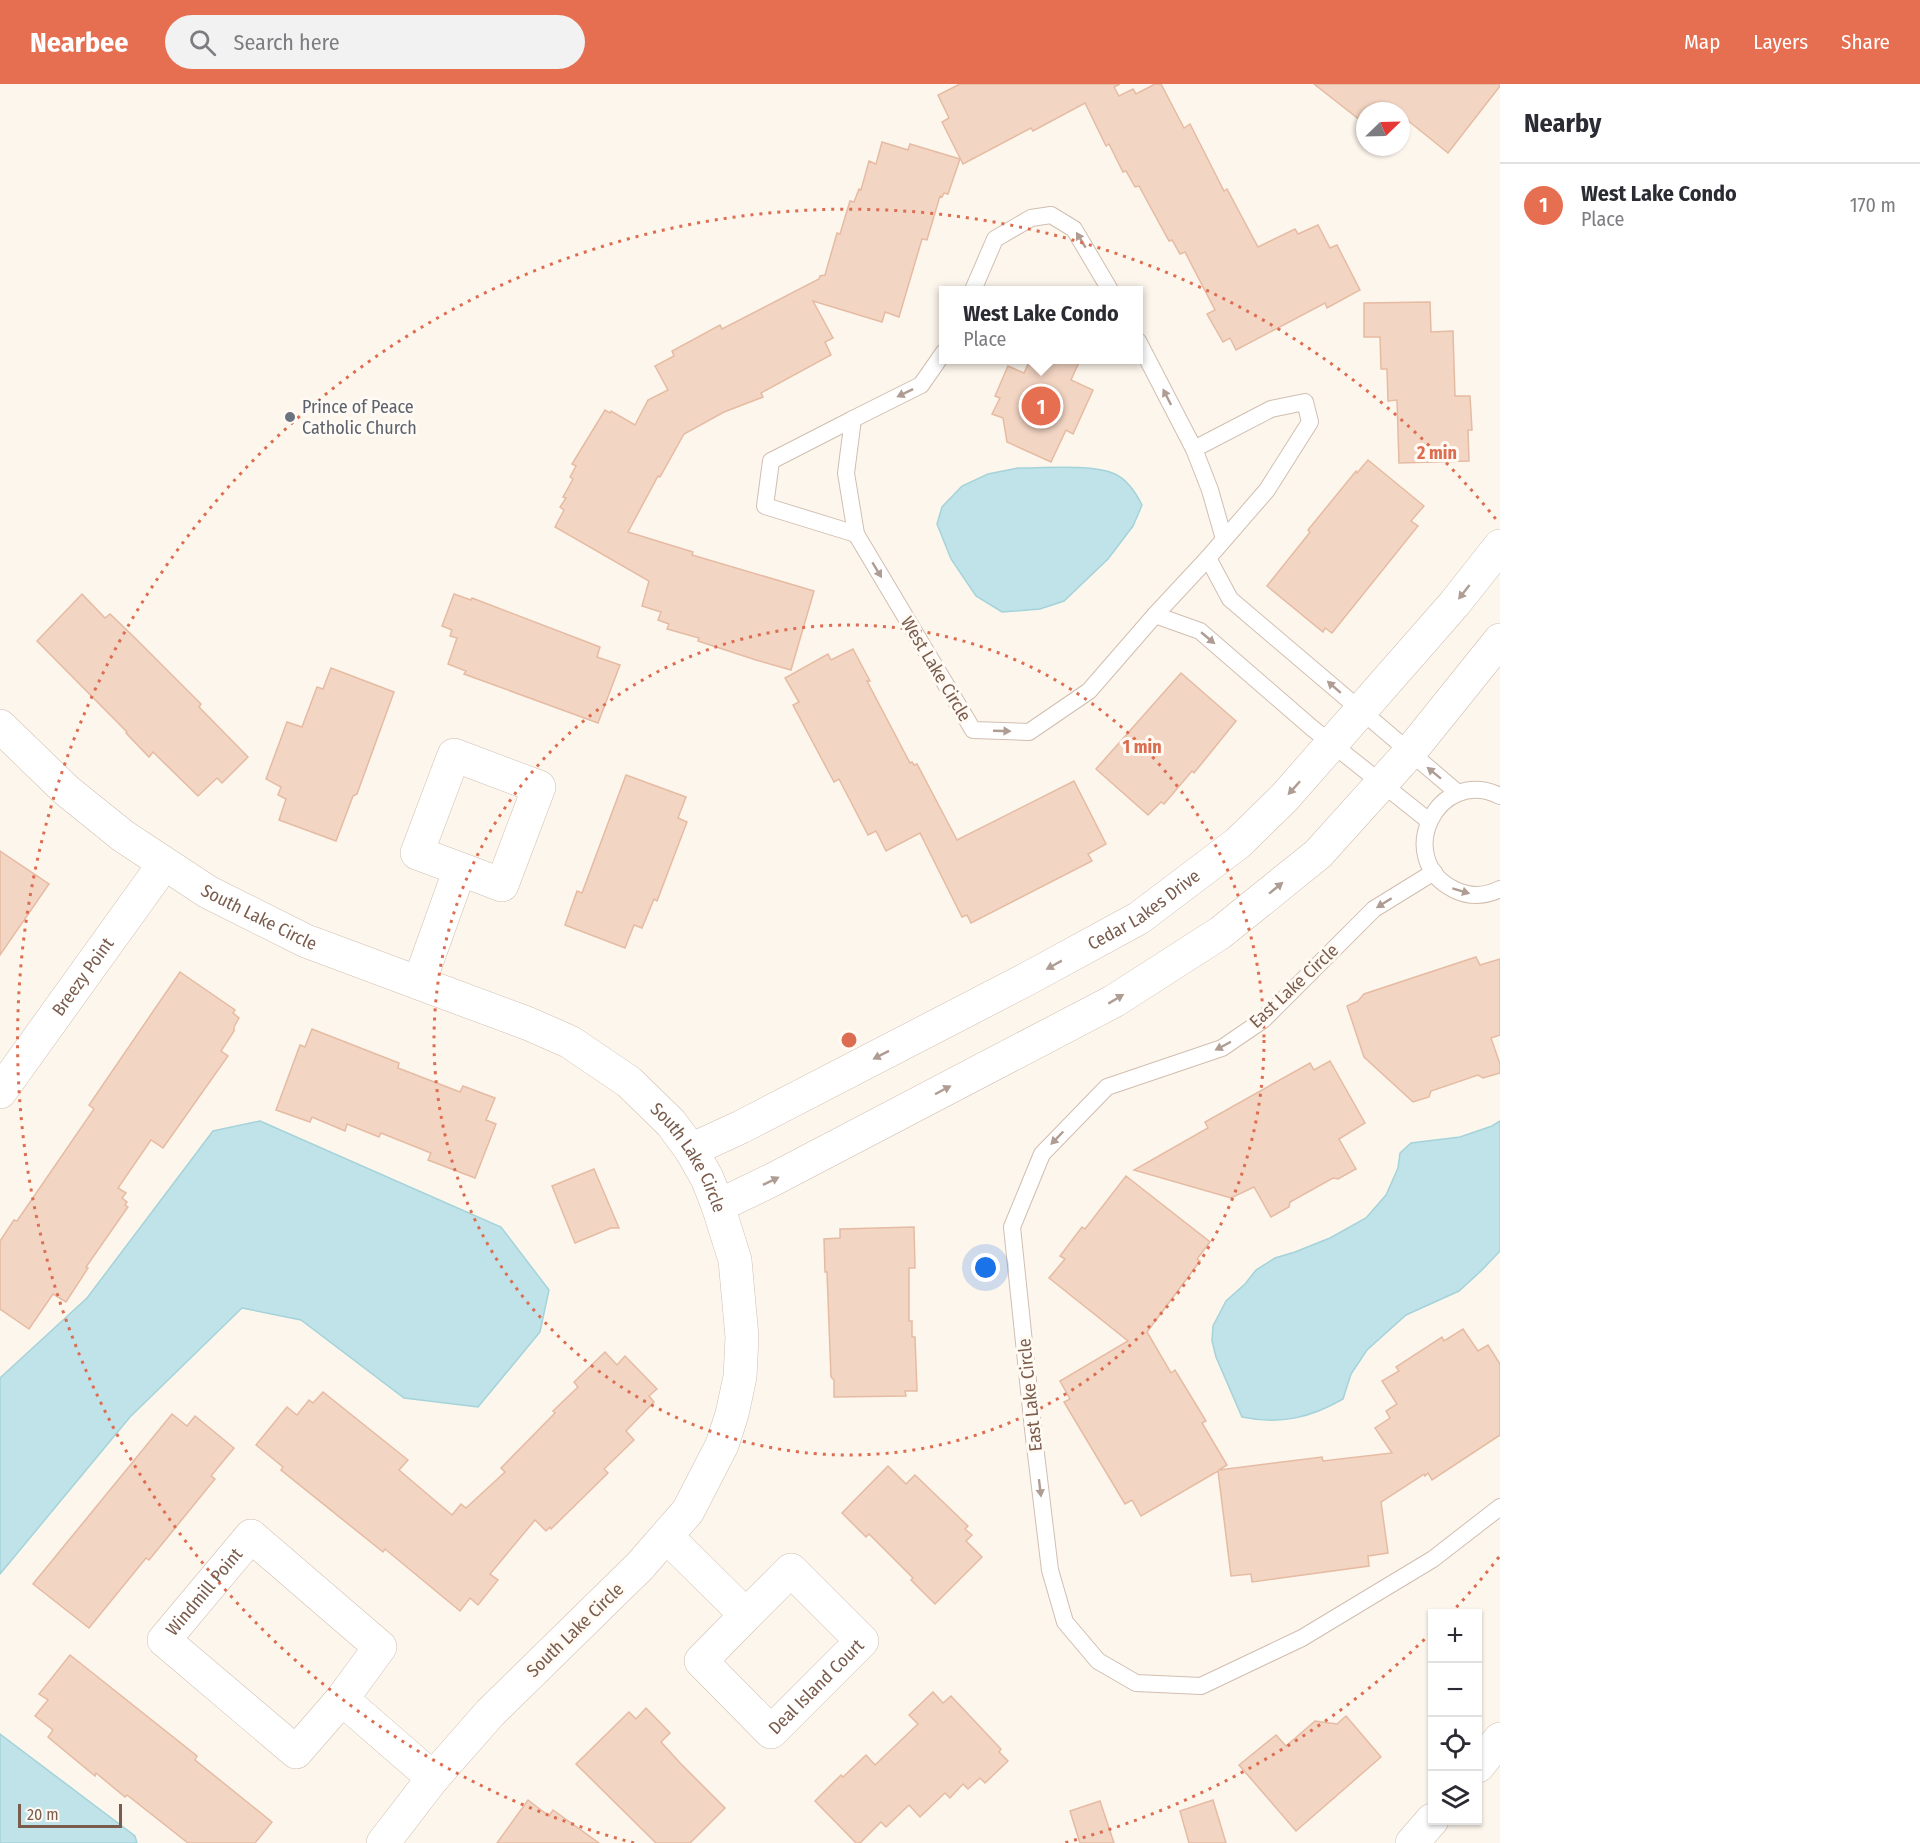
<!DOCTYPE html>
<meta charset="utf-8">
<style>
:root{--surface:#fff;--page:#f2f2f3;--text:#2b2b33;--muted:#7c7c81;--line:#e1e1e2;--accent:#e76f51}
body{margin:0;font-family:"Fira Sans Condensed",sans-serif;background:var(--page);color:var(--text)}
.controls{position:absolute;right:18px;bottom:18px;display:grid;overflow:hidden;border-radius:0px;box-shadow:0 2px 4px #0004}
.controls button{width:54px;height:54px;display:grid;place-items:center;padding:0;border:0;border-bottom:2px solid var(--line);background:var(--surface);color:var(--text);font:30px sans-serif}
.compass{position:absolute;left:1356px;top:18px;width:54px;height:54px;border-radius:50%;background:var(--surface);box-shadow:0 2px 4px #0004;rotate:67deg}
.scale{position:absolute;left:18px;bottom:15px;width:104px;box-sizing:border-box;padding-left:6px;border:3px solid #7a5c4d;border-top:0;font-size:16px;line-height:21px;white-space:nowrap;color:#7a5c4d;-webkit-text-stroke:4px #fffaf3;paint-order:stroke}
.you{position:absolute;left:986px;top:1184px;width:21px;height:21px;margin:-15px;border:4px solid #fff;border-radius:50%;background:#1a73e8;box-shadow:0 0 0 9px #1a73e833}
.badge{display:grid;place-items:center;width:39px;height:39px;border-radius:50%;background:var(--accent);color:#fff;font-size:20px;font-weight:700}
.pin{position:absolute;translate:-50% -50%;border:3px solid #fff;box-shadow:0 2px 6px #0006}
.popup{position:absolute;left:939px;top:202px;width:204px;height:78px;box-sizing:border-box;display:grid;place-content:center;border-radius:0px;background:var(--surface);filter:drop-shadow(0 2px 4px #0005);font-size:20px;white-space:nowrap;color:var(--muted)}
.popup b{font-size:22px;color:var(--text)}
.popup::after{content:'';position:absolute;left:50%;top:100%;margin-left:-12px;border:12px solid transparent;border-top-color:var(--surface)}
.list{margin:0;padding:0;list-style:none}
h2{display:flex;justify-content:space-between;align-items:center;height:78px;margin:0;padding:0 24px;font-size:26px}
h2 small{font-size:20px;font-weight:400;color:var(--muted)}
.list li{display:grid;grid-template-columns:39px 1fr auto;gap:18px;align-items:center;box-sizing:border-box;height:84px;padding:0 24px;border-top:2px solid var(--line)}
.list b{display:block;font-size:22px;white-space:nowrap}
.list p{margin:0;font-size:20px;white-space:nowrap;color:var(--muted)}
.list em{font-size:20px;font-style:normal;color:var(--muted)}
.icon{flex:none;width:33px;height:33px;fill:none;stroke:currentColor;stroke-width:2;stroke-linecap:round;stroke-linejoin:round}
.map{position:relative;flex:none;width:1500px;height:1759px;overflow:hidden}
header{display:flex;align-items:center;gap:36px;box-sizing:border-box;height:84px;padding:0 30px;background:var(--accent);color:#fff}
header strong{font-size:28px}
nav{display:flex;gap:33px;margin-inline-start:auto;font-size:21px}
.search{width:420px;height:54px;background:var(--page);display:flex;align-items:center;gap:15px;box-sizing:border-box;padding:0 21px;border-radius:33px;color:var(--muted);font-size:22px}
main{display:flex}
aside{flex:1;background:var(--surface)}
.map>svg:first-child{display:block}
.water{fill:#bfe3e8;stroke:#a5d3da;stroke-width:1.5}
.building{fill:#f3d5c3;stroke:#e6bba3;stroke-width:1.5}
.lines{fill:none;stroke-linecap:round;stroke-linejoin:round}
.service-casing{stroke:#d1beb0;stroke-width:18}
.minor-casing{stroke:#d1beb0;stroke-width:34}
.service{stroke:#fff;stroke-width:16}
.minor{stroke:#fff;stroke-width:33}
.oneway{fill:#af9d94}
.ring{fill:none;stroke:#dc6d51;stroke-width:3;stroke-dasharray:3 6}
.worship-dot{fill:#6b7280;stroke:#fffaf3;stroke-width:2}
.labels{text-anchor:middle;stroke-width:6;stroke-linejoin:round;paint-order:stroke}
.worship-label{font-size:18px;fill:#5b616d;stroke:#fffaf3;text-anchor:start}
.street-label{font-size:18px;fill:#7a5c4d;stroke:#fffaf3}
.centre{fill:#dc6d51;stroke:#fffaf3;stroke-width:3}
.ring-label{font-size:18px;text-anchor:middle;font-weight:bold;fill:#dc6d51;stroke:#fffaf3;stroke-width:6;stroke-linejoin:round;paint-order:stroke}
</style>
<header>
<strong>Nearbee</strong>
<div class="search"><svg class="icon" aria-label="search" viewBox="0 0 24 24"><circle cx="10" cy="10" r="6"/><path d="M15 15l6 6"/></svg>Search here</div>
<nav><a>Map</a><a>Layers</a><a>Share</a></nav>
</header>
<main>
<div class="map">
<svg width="1500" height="1759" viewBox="0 0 1500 1759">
<rect width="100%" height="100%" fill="#fdf6ec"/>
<g class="water">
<path d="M1018 384C1044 384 1093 380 1115 390 1128 396 1136 409 1142 421L1133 442 1108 475 1064 517 1040 525 1002 528 976 512 951 475 937 440 942 423 962 402 988 390Z"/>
<polygon points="260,1037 501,1143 549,1206 540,1248 478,1323 404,1314 301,1236 242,1224 130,1333 0,1490 0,1294 87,1214 213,1047"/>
<path d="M1500 1037V1167L1482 1186 1459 1207 1406 1231 1367 1266 1351 1290 1343 1315C1310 1334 1280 1341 1242 1333L1216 1273 1212 1257 1213 1242 1226 1217 1245 1200 1256 1186 1275 1174 1295 1168 1330 1154 1366 1134 1386 1111 1398 1084 1400 1069 1411 1059 1460 1053 1492 1042Z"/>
<polygon points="0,1650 135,1752 137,1759 0,1759"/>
</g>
<g class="building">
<polygon points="960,0 1120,0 1114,3 1119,12 1133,5 1136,10 1155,0 1161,0 1184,44 1190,40 1224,107 1227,105 1258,163 1295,145 1298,150 1318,141 1330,164 1337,161 1360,206 1327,224 1325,219 1236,266 1230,254 1223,258 1207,230 1215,226 1185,168 1180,170 1172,156 1169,157 1139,102 1135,103 1126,87 1123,88 1109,60 1106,62 1085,19 1033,47 1031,44 963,80 942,38 949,34 938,11"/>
<polygon points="1314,0 1500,0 1500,2 1448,69 1406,35 1401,42 1401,27 1365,27 1365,40"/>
<polygon points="882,58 908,66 910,60 960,75 948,110 944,109 942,113 940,112 927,156 922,155 899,233 885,228 882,238 813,217 833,254 825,258 831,271 761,309 763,313 724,328 684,350 660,393 658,392 628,448 693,468 692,471 814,507 791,586 756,576 698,557 699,554 667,545 669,540 658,536 661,528 642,522 649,497 555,443 564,426 560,423 566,414 563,413 573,395 570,393 576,382 572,380 605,326 610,329 611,327 635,341 648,316 668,306 655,282 674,272 672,267 720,241 722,245 819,195 820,192 825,191 837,149 840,150 850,117 854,118 859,105 861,106 869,77 876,80"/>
<polygon points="1430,218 1431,248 1453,247 1455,312 1470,312 1472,346 1468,346 1469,377 1399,379 1397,316 1388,317 1387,285 1381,285 1380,253 1364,253 1364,219"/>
<polygon points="1030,276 1080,276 1071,296 1093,306 1073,350 1066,346 1051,378 1007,358 1003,334 992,330 1000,314 995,312 1008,282 1024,289"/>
<polygon points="1368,376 1424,422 1411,437 1418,442 1332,549 1325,544 1323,548 1267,502 1307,452 1310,448 1308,446 1356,387 1357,389"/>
<polygon points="82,510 105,534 110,530 132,551 201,620 199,623 248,673 222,699 217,694 198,712 153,668 149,673 126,649 127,648 37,557"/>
<polygon points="454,510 471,516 472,514 600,563 597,573 620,581 598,639 464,590 466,587 448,580 457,554 450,552 452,546 442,542"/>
<polygon points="853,565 870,597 867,597 910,679 912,678 914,681 917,680 957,756 1074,697 1106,760 1088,770 1092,777 971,839 967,831 962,833 920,749 886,767 876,747 868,751 839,695 834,698 793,621 799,618 785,594 828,570 831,576"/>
<polygon points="331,584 394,608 357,710 353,712 336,757 279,736 286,715 278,711 281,703 266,695 287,638 302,643 317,603 323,605"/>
<polygon points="1181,589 1236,637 1194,689 1192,687 1164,720 1161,718 1148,731 1096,685"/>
<polygon points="626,691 686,713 678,734 687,738 657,817 654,815 642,844 634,841 625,864 565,841 577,807 582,809"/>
<polygon points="0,767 49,800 0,871"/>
<polygon points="1476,873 1480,881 1500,875 1500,951 1491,954 1500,980 1500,989 1483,994 1478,991 1431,1007 1429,1013 1413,1018 1364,973 1347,922 1358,917 1364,910"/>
<polygon points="180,888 235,926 233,929 239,934 234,943 234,947 221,967 228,972 163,1064 151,1056 118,1104 126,1109 122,1114 127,1118 125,1121 128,1123 86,1183 88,1184 66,1218 53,1210 29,1245 0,1225 0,1157 14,1136 17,1137 94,1025 89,1021"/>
<polygon points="312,945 399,979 398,984 460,1008 463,1002 495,1014 486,1036 496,1040 475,1094 428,1076 431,1069 381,1049 379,1053 347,1040 345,1047 312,1033 310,1038 276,1026 300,961 305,963"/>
<polygon points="1330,977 1365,1039 1339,1055 1356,1085 1338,1095 1333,1094 1290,1118 1289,1123 1271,1133 1254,1103 1231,1114 1134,1086 1208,1044 1205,1038 1310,979 1314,986"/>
<polygon points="594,1085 619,1144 611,1144 575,1159 552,1102"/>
<polygon points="1126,1092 1210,1158 1197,1175 1200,1177 1147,1248 1171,1289 1175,1286 1206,1337 1202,1339 1227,1381 1219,1386 1322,1373 1323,1377 1392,1369 1375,1344 1390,1334 1386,1327 1397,1320 1382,1297 1399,1287 1396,1283 1442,1253 1444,1257 1463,1245 1478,1267 1488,1261 1500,1280 1500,1351 1432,1396 1428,1389 1425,1392 1424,1390 1381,1418 1388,1469 1368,1472 1369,1482 1252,1498 1251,1490 1231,1492 1218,1387 1141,1432 1132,1416 1125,1420 1064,1318 1070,1315 1060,1297 1128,1257 1049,1194 1065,1175 1060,1172 1082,1143 1085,1145"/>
<polygon points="914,1143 915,1184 909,1184 909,1237 912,1237 912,1253 915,1253 917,1307 905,1307 906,1312 834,1313 834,1296 831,1293 827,1188 825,1188 824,1155 840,1154 840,1145"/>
<polygon points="605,1268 617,1281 625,1272 657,1305 649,1312 654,1318 626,1347 634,1356 604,1385 608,1389 551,1445 550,1443 546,1447 535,1436 490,1490 498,1496 478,1521 470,1514 460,1527 385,1465 383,1468 281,1386 283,1383 256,1361 287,1323 297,1331 309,1316 313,1319 323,1308 408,1376 399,1386 452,1431 461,1420 466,1424 505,1388 501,1384 555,1329 553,1327 578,1303 574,1298"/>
<polygon points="172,1330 187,1342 195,1332 234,1364 211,1392 215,1395 149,1476 146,1474 89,1544 33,1500"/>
<polygon points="888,1382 906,1400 915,1391 968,1442 965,1445 972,1451 966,1457 982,1473 935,1520 911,1496 913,1494 869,1450 866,1453 842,1429"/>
<polygon points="70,1571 197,1672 195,1676 272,1738 255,1759 188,1759 127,1711 125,1713 96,1689 95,1692 48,1653 53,1646 35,1632 48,1616 39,1610"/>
<polygon points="933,1608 943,1619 951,1612 1001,1665 999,1668 1008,1677 985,1699 980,1694 968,1705 963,1700 950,1714 945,1709 920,1733 909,1721 886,1743 881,1738 860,1759 856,1759 815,1717 841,1691 843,1693 866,1671 875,1681 918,1640 909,1631"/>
<polygon points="646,1624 670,1649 661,1658 681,1680 725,1724 690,1759 656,1759 576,1680 629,1628 636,1635"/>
<polygon points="1346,1632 1381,1673 1296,1747 1239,1681 1276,1651 1286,1662 1315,1637 1337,1640"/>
<polygon points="528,1716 549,1732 553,1726 599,1759 497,1759"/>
<polygon points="1213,1716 1226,1759 1189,1759 1180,1727"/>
<polygon points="1100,1717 1114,1759 1080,1759 1070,1727"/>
</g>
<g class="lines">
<defs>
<g id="service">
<polyline points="973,206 995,155 1031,134 1051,131 1074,145 1110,206"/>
<polyline points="1138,257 1194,365 1210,406 1224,455"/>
<polyline points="944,268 921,301 853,335 846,389 856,450 973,646 1029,648 1089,607 1155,531 1208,474 1267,406 1310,338 1305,318 1271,325 1194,365"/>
<polyline points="853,335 771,377 765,422 856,450"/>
<polyline points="1208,474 1230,515 1458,709"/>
<polyline points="1155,531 1200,547 1312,644 1429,737"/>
<path d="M1500 712C1437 681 1392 776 1455 806 1470 813 1486 812 1500 805"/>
<polyline points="1434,788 1374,825 1263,936 1222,964 1107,1003 1042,1070 1012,1143 1033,1345 1050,1486 1065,1538 1098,1577 1136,1599 1201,1602 1302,1554 1433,1475 1500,1423"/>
</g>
<g id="minor">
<path id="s1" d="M0 642 66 706 123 752 208 808 306 857 529 940 570 958 629 998 671 1039 691 1066 707 1094 718 1122 735 1176 742 1253 740 1293 732 1330 722 1361 688 1427 640 1482 490 1629 433 1694 383 1759"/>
<polyline points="419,899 460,785 417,769 454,671 539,703 502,801 460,785"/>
<path id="s2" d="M0 1008 164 780"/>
<path id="s3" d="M691 1066 741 1043 1027 895 1139 834 1238 759 1285 713 1455 519 1500 462"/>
<polyline points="718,1122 772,1096 1114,917 1220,849 1318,770 1410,668 1500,556"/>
<path id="s4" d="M667 1453 746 1531 701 1577 771 1648 862 1557 791 1486 746 1531"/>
<path id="s5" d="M342 1615 296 1668 164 1556 251 1452 380 1563 342 1615 433 1694"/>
<polyline points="1478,1682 1500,1655"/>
<polyline points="1412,1759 1432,1736"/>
</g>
</defs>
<use href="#service" class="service-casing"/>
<use href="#minor" class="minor-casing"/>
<use href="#service" class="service"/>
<use href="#minor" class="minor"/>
</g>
<defs><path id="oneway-solid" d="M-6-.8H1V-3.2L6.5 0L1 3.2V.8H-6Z" transform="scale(1.5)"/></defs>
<g class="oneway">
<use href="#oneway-solid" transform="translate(1081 156) rotate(-121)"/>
<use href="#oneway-solid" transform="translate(905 309) rotate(154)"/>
<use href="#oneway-solid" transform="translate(1167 313) rotate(-117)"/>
<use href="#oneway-solid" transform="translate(877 486) rotate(59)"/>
<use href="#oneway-solid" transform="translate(1464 508) rotate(128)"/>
<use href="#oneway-solid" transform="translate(1208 554) rotate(40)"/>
<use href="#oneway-solid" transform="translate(1334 603) rotate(-139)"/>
<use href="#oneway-solid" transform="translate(1002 647) rotate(2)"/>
<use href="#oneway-solid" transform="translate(1434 689) rotate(-141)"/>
<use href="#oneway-solid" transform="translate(1294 704) rotate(132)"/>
<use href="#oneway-solid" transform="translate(1276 804) rotate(-39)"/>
<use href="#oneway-solid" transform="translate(1461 807) rotate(17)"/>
<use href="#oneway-solid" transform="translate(1384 819) rotate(148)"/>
<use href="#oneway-solid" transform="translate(1054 881) rotate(151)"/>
<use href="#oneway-solid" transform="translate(1116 915) rotate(-31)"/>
<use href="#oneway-solid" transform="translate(1223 962) rotate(152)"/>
<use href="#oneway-solid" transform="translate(881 971) rotate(153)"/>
<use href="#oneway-solid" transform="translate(943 1006) rotate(-28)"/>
<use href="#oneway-solid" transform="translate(1057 1054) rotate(134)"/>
<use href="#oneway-solid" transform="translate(771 1097) rotate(-26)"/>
<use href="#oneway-solid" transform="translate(1040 1404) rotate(83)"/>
</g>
<g class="ring">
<circle cx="849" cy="956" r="415"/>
<path d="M1499 1473A831 831 0 0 1 1452 1528M1431 1549A831 831 0 0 1 1064 1759M634 1759A831 831 0 1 1 1499 439"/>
</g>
<circle class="worship-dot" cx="290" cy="333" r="6"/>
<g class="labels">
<g class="worship-label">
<text x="302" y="329">Prince of Peace<tspan x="302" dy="21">Catholic Church</tspan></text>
</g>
<g class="street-label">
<text transform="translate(936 585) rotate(59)" y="6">West Lake Circle</text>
<text dy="6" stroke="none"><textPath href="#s3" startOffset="513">Cedar Lakes Drive</textPath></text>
<text dy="6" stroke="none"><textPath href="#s1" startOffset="324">South Lake Circle</textPath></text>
<text dy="6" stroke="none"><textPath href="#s2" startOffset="142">Breezy Point</textPath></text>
<text transform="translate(1294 902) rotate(-43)" y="6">East Lake Circle</text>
<text dy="6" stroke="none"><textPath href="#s1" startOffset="828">South Lake Circle</textPath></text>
<text transform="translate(1030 1311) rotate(-96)" y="6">East Lake Circle</text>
<text dy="6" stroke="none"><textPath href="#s5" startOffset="306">Windmill Point</textPath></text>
<text transform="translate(575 1546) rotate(-44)" y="6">South Lake Circle</text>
<text dy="6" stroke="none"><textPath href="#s4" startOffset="339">Deal Island Court</textPath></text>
</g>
</g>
<circle cx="849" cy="956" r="9" class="centre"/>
<g class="ring-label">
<text x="1437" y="375">2 min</text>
<text x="1142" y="669">1 min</text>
</g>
</svg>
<div class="controls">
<button>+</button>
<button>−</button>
<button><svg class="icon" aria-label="locate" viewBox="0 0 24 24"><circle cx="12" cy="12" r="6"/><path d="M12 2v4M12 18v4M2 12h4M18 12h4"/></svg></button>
<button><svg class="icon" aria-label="layers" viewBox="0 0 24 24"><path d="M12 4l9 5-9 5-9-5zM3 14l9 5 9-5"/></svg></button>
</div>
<svg class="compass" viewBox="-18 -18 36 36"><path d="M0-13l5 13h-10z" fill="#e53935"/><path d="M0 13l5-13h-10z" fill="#7c7c81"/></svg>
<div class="scale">20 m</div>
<div class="you"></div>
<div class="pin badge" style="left:1041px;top:322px">1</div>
<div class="popup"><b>West Lake Condo</b>Place</div>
</div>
<aside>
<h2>Nearby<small></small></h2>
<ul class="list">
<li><span class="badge">1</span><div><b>West Lake Condo</b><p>Place</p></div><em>170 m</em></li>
</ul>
</aside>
</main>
